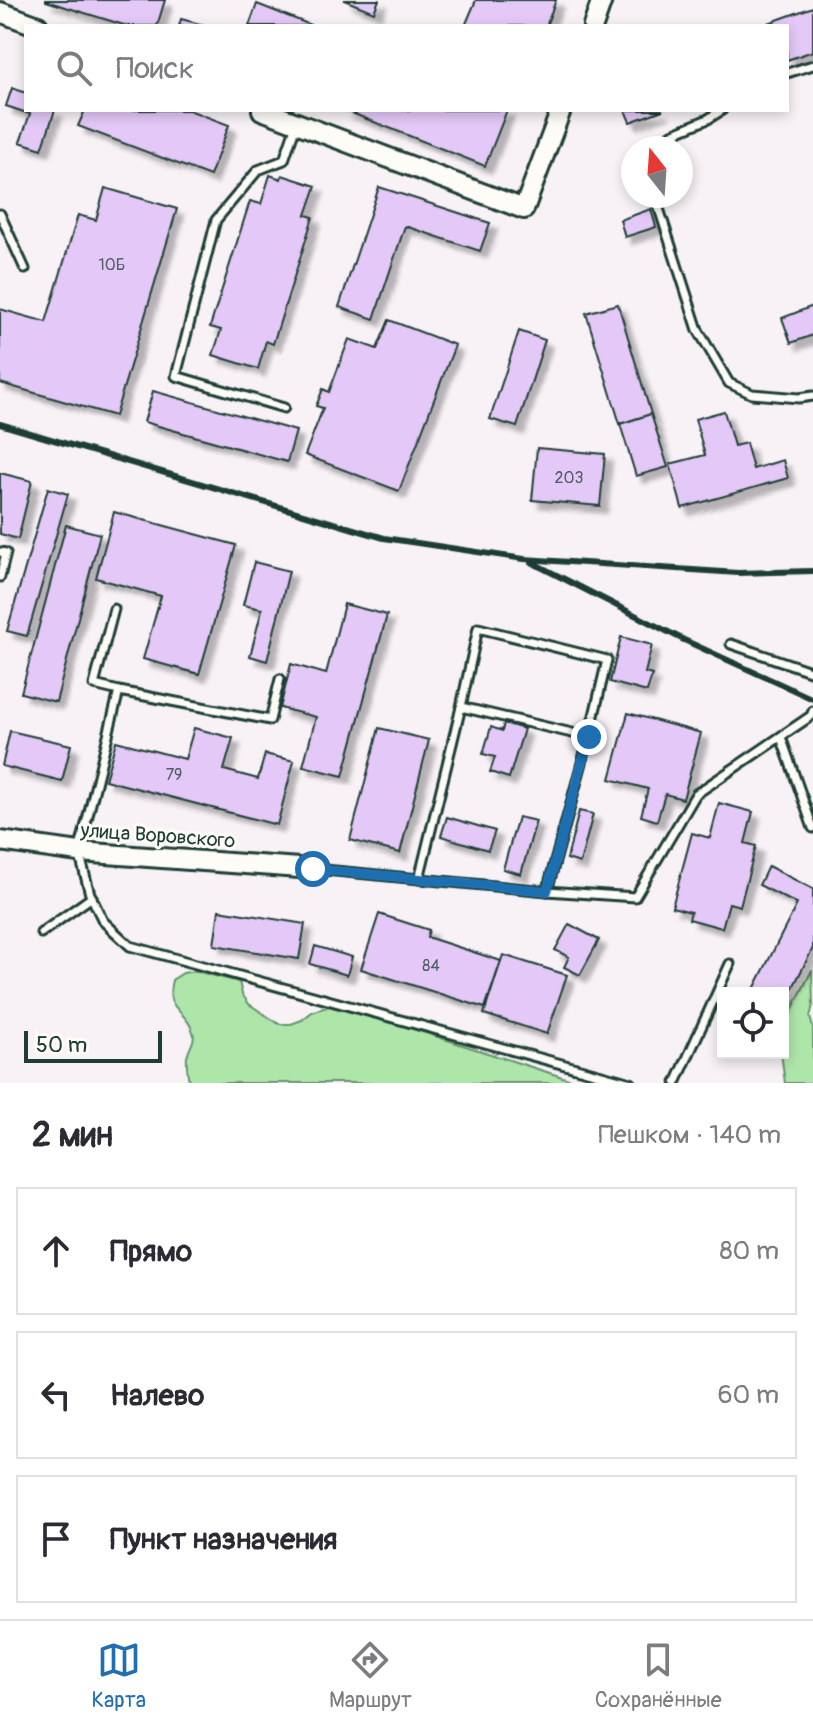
<!DOCTYPE html>
<html lang="ru">
<meta charset="utf-8">
<style>
:root{--surface:#fff;--page:#f7f7f7;--text:#2b2b33;--muted:#7c7c81;--line:#e1e1e2;--accent:#1f6fb2}
body{margin:0;font-family:Pangolin,sans-serif;background:var(--page);color:var(--text)}
.controls{position:absolute;right:24px;bottom:24px;display:grid;overflow:hidden;border-radius:0px;box-shadow:0 4px 12px #0003}
.controls button{width:72px;height:72px;display:grid;place-items:center;padding:0;border:0;border-bottom:2px solid var(--line);background:var(--surface);color:var(--text);font:40px sans-serif}
.compass{position:absolute;left:621px;top:136px;width:72px;height:72px;border-radius:50%;background:var(--surface);box-shadow:0 4px 12px #0003;rotate:343deg}
.scale{position:absolute;left:24px;bottom:20px;width:138px;box-sizing:border-box;padding-left:8px;border:4px solid #1f3d34;border-top:0;font-size:22px;line-height:28px;white-space:nowrap;color:#1f3d34;-webkit-text-stroke:6px #fdfcf7;paint-order:stroke}
.stop{position:absolute;width:24px;height:24px;margin:-18px;border:6px solid #1f6fb2;border-radius:50%;background:#fff}
.stop.end{background:#1f6fb2;border-color:#fff;box-shadow:0 2px 8px #0008}
.list{margin:0;padding:0;list-style:none}
h2{display:flex;justify-content:space-between;align-items:center;height:104px;margin:0;padding:0 32px;font-size:34px}
h2 small{font-size:26px;font-weight:400;color:var(--muted)}
.list li{display:grid;grid-template-columns:52px 1fr auto;gap:24px;align-items:center;box-sizing:border-box;height:128px;margin:0 16px 16px;padding:0 16px;border:2px solid var(--line);border-radius:0px}
.list b{display:block;font-size:30px;white-space:nowrap}
.list em{font-size:26px;font-style:normal;color:var(--muted)}
.icon{flex:none;width:44px;height:44px;fill:none;stroke:currentColor;stroke-width:2;stroke-linecap:round;stroke-linejoin:round}
.map{position:relative;flex:none;width:813px;height:1083px;overflow:hidden}
.search{position:absolute;background:var(--surface);box-shadow:0 4px 12px #0003;left:24px;right:24px;top:24px;height:88px;display:flex;align-items:center;gap:20px;box-sizing:border-box;padding:0 28px;border-radius:0px;color:var(--muted);font-size:30px}
.sheet{height:536px;background:var(--surface)}
nav{display:flex;justify-content:space-around;align-items:center;box-sizing:border-box;height:112px;border-top:2px solid var(--line);background:var(--surface);font-size:22px;color:var(--muted)}
nav a{display:grid;justify-items:center;gap:4px}
nav .on{color:var(--accent)}
.map>svg:first-child{display:block}
.green{fill:#aee6aa;stroke:#66926f;stroke-width:2}
.building{fill:#e4c8f7;stroke:#1f3d34;stroke-width:2;filter:url(#shadow)}
.lines{fill:none;stroke-linecap:round;stroke-linejoin:round}
.service-casing{stroke:#1f3d34;stroke-width:13}
.tertiary-casing{stroke:#1f3d34;stroke-width:24}
.service{stroke:#fdfcf7;stroke-width:7}
.tertiary{stroke:#fdfcf7;stroke-width:18}
.rail{stroke:#1f3d34;stroke-width:6}
.route{stroke:#1f6fb2;stroke-width:10}
.labels{text-anchor:middle;stroke-width:6;stroke-linejoin:round;paint-order:stroke}
.number-label{font-size:16px;fill:#506065}
.street-label{font-size:20px;fill:#1f3d34;stroke:#fdfcf7}
</style>
<div class="map">
<svg width="813" height="1083" viewBox="0 0 813 1083">
<defs>
<filter id="shadow"><feDropShadow dx="7" dy="7" stdDeviation="2" flood-color="#0004"/></filter>
</defs>
<rect width="100%" height="100%" fill="#f8f2f7"/>
<filter id="ink" filterUnits="userSpaceOnUse"><feTurbulence type="fractalNoise" baseFrequency=".0125" numOctaves="2"/><feDisplacementMap in="SourceGraphic" scale="16" xChannelSelector="R" yChannelSelector="G"/><feConvolveMatrix kernelMatrix="1 2 1 2 8 2 1 2 1" color-interpolation-filters="sRGB"/></filter>
<g filter="url(#ink)">
<g class="green">
<polygon points="812,970 813,1005 810,1017 813,1028 813,1083 785,1083 781,1053 783,1053 783,1028"/>
<path d="M195 971 239 982 242 994 249 1004 279 1024H291L302 1020 312 1012 335 1004 581 1083H189C188 1075 186 1064 187 1057 189 1047 196 1041 193 1032 186 1008 164 1012 172 980L183 973Z"/>
</g>
<g class="building">
<polygon points="46,0 165,0 157,26 127,26 46,1"/>
<polygon points="344,0 379,0 374,12"/>
<polygon points="476,0 556,0 546,26 465,26"/>
<polygon points="257,4 313,26 249,26"/>
<polygon points="813,7 813,51 787,60 787,26 763,25"/>
<polygon points="181,19 208,26 179,26"/>
<polygon points="12,88 26,93 26,110 55,110 42,149 20,142 30,114 6,106"/>
<polygon points="85,110 189,110 229,125 210,176 78,126"/>
<polygon points="344,110 507,110 485,166"/>
<polygon points="625,110 663,110 630,122"/>
<polygon points="270,175 281,179 282,175 316,186 306,215 313,217 273,344 266,341 258,369 213,355 221,330 210,327 250,201 261,204"/>
<polygon points="379,187 490,223 480,251 405,226 374,319 339,307"/>
<polygon points="105,188 177,209 115,416 0,383 0,309 46,322 78,215 96,220"/>
<polygon points="651,209 656,227 625,237 620,220"/>
<polygon points="618,304 651,414 620,424 586,313"/>
<polygon points="813,306 813,335 791,343 782,318"/>
<polygon points="389,320 455,345 399,491 305,455 323,408 316,406 323,389 329,392 349,339 377,349"/>
<polygon points="519,331 545,340 517,427 490,419"/>
<polygon points="153,391 296,431 287,462 144,422"/>
<polygon points="724,411 734,446 746,443 753,469 783,460 788,478 682,508 670,464 705,455 695,419"/>
<polygon points="651,414 668,467 636,476 620,424"/>
<polygon points="537,448 605,454 600,506 532,500"/>
<polygon points="0,473 32,481 18,539 0,534"/>
<polygon points="48,488 68,494 27,636 7,631"/>
<polygon points="114,512 236,545 199,674 143,659 161,596 96,578"/>
<polygon points="66,525 100,534 56,702 21,693"/>
<polygon points="254,562 289,571 267,661 250,656 262,609 243,605"/>
<polygon points="344,604 387,615 343,776 303,766 316,717 280,708 291,664 326,674"/>
<polygon points="621,637 652,645 645,673 652,675 647,692 610,682"/>
<polygon points="628,713 701,733 683,799 665,794 657,821 641,816 648,789 610,779"/>
<polygon points="504,723 524,729 509,778 490,772 495,757 483,754 491,727 502,731"/>
<polygon points="194,728 233,738 224,770 258,779 265,754 294,761 277,825 105,780 116,741 185,759"/>
<polygon points="379,728 429,740 400,853 350,840"/>
<polygon points="10,731 71,745 62,781 2,766"/>
<polygon points="719,803 753,812 745,843 756,846 740,906 729,903 722,928 689,919 691,912 672,907 692,833 710,838"/>
<polygon points="579,811 593,814 580,863 567,859"/>
<polygon points="447,817 495,831 488,850 441,836"/>
<polygon points="518,817 536,821 521,874 503,869"/>
<polygon points="768,866 813,889 813,948 783,1007 783,993 752,993 797,904 759,885"/>
<polygon points="219,910 305,924 299,959 214,945"/>
<polygon points="379,914 429,930 427,937 501,961 485,1008 361,969"/>
<polygon points="569,924 599,940 580,975 564,967 569,957 555,950"/>
<polygon points="315,946 352,957 347,975 310,964"/>
<polygon points="503,955 567,975 547,1034 484,1014"/>
</g>
<g class="lines">
<defs>
<g id="service">
<polyline points="787,73 813,65"/>
<polyline points="655,148 672,134 708,119 722,110"/>
<polyline points="655,196 698,330 729,383 752,394 799,398 813,396"/>
<polyline points="0,214 25,269"/>
<polyline points="284,408 176,376 216,220 258,170 284,160 296,125"/>
<polyline points="0,552 6,553 0,577"/>
<polyline points="114,609 94,685 119,691 270,720 280,679"/>
<polyline points="731,644 813,672"/>
<polyline points="119,691 79,852 90,894 103,921 130,946 631,1083"/>
<polyline points="461,707 478,628 607,660 589,737 547,891"/>
<polyline points="781,737 813,828"/>
<polyline points="314,869 547,891 635,897 696,794 811,716 813,711"/>
<polyline points="419,879 461,707 589,737"/>
<polyline points="41,933 92,897"/>
<polyline points="676,1083 730,964"/>
</g>
<g id="tertiary">
<polyline points="0,12 38,26"/>
<polyline points="593,26 602,0"/>
<polyline points="262,110 524,209 561,110"/>
<polyline points="0,841 79,852 313,869"/>
</g>
</defs>
<use href="#service" class="service-casing"/>
<use href="#tertiary" class="tertiary-casing"/>
<use href="#service" class="service"/>
<use href="#tertiary" class="tertiary"/>
<g class="rail">
<polyline points="0,424 384,538 524,559 738,573 813,571"/>
<polyline points="531,562 684,640 813,699"/>
</g>
</g>
</g>
<g class="lines" filter="url(#ink)">
<polyline class="route" points="313,869 547,891 589,737"/>
</g>
<g class="labels">
<g class="number-label">
<text x="112" y="270">10Б</text>
<text x="569" y="483">203</text>
<text x="174" y="780">79</text>
<text x="431" y="971">84</text>
</g>
<g class="street-label">
<text transform="translate(158 835) rotate(4)" y="7">улица Воровского</text>
</g>
</g>
</svg>
<div class="controls">
<button><svg class="icon" aria-label="locate" viewBox="0 0 24 24"><circle cx="12" cy="12" r="6"/><path d="M12 2v4M12 18v4M2 12h4M18 12h4"/></svg></button>
</div>
<svg class="compass" viewBox="-18 -18 36 36"><path d="M0-13l5 13h-10z" fill="#e53935"/><path d="M0 13l5-13h-10z" fill="#7c7c81"/></svg>
<div class="scale">50 m</div>
<div class="stop" style="left:313px;top:869px"></div>
<div class="stop end" style="left:589px;top:737px"></div>
<div class="search"><svg class="icon" aria-label="search" viewBox="0 0 24 24"><circle cx="10" cy="10" r="6"/><path d="M15 15l6 6"/></svg>Поиск</div>
</div>
<section class="sheet">
<h2>2 мин<small>Пешком · 140 m</small></h2>
<ul class="list">
<li><svg class="icon" aria-label="ahead" viewBox="0 0 24 24"><path d="M12 20V5M6 11l6-6 6 6"/></svg><div><b>Прямо</b></div><em>80 m</em></li>
<li><svg class="icon" aria-label="left" viewBox="0 0 24 24"><path d="M17 20v-9H6M10 6l-5 5 5 5"/></svg><div><b>Налево</b></div><em>60 m</em></li>
<li><svg class="icon" aria-label="arrive" viewBox="0 0 24 24"><path d="M6 21V4h12l-3 4 3 4H6"/></svg><div><b>Пункт назначения</b></div></li>
</ul>
</section>
<nav>
<a class="on"><svg class="icon" aria-label="map" viewBox="0 0 24 24"><path d="M3 6l6-2 6 2 6-2v14l-6 2-6-2-6 2zM9 4v14M15 6v14"/></svg>Карта</a>
<a><svg class="icon" aria-label="directions" viewBox="0 0 24 24"><path d="M12 3l9 9-9 9-9-9zM9 14v-3h6M13 9l2 2-2 2"/></svg>Маршрут</a>
<a><svg class="icon" aria-label="saved" viewBox="0 0 24 24"><path d="M7 4h10v16l-5-4-5 4z"/></svg>Сохранённые</a>
</nav>
